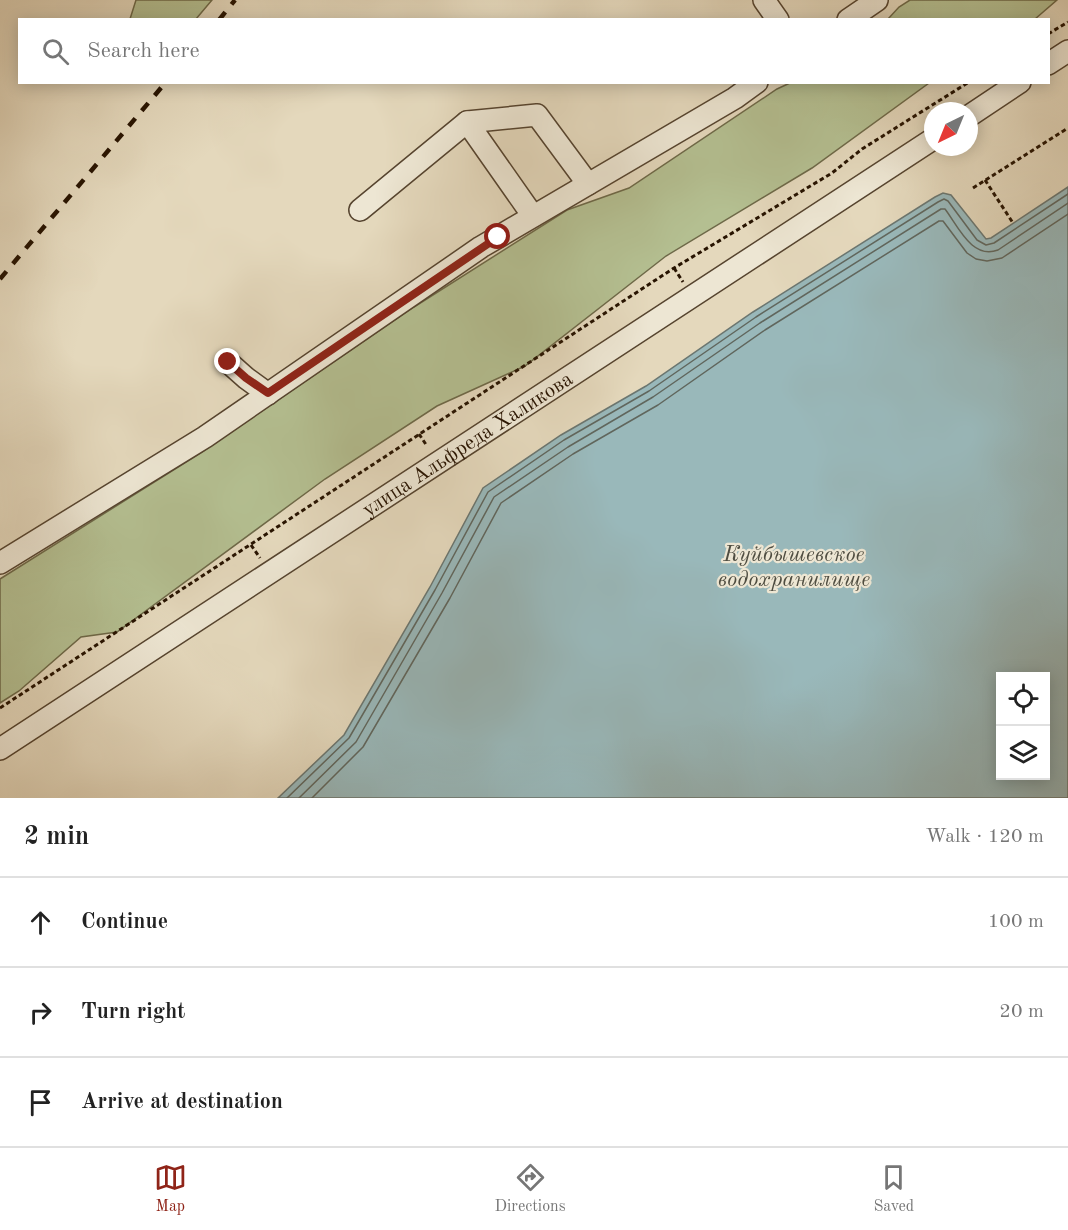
<!DOCTYPE html>
<meta charset="utf-8">
<style>
:root{--surface:#fff;--page:#f6f6f6;--text:#222;--muted:#767676;--line:#e0e0e0;--accent:#8f2418}
body{margin:0;font-family:"Old Standard TT",serif;background:var(--page);color:var(--text)}
.controls{position:absolute;right:18px;bottom:18px;display:grid;overflow:hidden;border-radius:0px;box-shadow:0 3px 15px #0003}
.controls button{width:54px;height:54px;display:grid;place-items:center;padding:0;border:0;border-bottom:2px solid var(--line);background:var(--surface);color:var(--text);font:30px sans-serif}
.compass{position:absolute;left:924px;top:102px;width:54px;height:54px;border-radius:50%;background:var(--surface);box-shadow:0 3px 15px #0003;rotate:223deg}
.stop{position:absolute;width:18px;height:18px;margin:-14px;border:4px solid #8f2418;border-radius:50%;background:#fff}
.stop.end{background:#8f2418;border-color:#fff;box-shadow:0 2px 6px #0008}
.list{margin:0;padding:0;list-style:none}
h2{display:flex;justify-content:space-between;align-items:center;height:78px;margin:0;padding:0 24px;font-size:26px}
h2 small{font-size:20px;font-weight:400;color:var(--muted)}
.list li{display:grid;grid-template-columns:39px 1fr auto;gap:18px;align-items:center;box-sizing:border-box;height:90px;padding:0 24px;border-top:2px solid var(--line)}
.list b{display:block;font-size:22px;white-space:nowrap}
.list em{font-size:20px;font-style:normal;color:var(--muted)}
.icon{flex:none;width:33px;height:33px;fill:none;stroke:currentColor;stroke-width:2;stroke-linecap:round;stroke-linejoin:round}
.map{position:relative;flex:none;width:1068px;height:798px;overflow:hidden}
.search{position:absolute;background:var(--surface);box-shadow:0 3px 15px #0003;left:18px;right:18px;top:18px;height:66px;display:flex;align-items:center;gap:15px;box-sizing:border-box;padding:0 21px;border-radius:0px;color:var(--muted);font-size:22px}
.sheet{height:348px;background:var(--surface)}
nav{display:flex;justify-content:space-around;align-items:center;box-sizing:border-box;height:84px;border-top:2px solid var(--line);background:var(--surface);font-size:16px;color:var(--muted)}
nav a{display:grid;justify-items:center;gap:3px}
nav .on{color:var(--accent)}
.map>svg:first-child{display:block}
.green{fill:#b4bf91;stroke:#6e6948;stroke-width:1.5}
.water{fill:#99b8ba;stroke:#6b7670;stroke-width:1.5;fill-rule:evenodd}
.lines{fill:none;stroke-linecap:round;stroke-linejoin:round}
.shore{stroke:#60665d;stroke-width:1.5}
.minor-casing{stroke:#56442f;stroke-width:24}
.path{stroke:#271300;stroke-width:3;stroke-dasharray:4.5 3;stroke-linecap:butt}
.minor{stroke:#ede6d3;stroke-width:21}
.rail{stroke:#271300;stroke-width:4.5;stroke-dasharray:10 10;stroke-linecap:butt}
.route{stroke:#8f2418;stroke-width:8}
.labels{text-anchor:middle;stroke-width:4.5;stroke-linejoin:round;paint-order:stroke}
.street-label{font-size:21px;fill:#271300;stroke:#ede6d3}
.water-label{font-size:22px;font-style:italic;fill:#4f4d41;stroke:#ede6d3}
</style>
<div class="map">
<svg width="1068" height="798" viewBox="0 0 1068 798">
<rect width="100%" height="100%" fill="#e4d8bc"/>
<filter id="stains"><feTurbulence type="fractalNoise" baseFrequency=".00333" numOctaves="4"/><feColorMatrix values="0 0 0 0 .2 0 0 0 0 .09 0 0 0 0 .02 0 0 0 .5 -.17"/></filter>
<radialGradient id="worn" r=".72"><stop offset=".6" stop-color="#630" stop-opacity="0"/><stop offset="1" stop-color="#630" stop-opacity=".3"/></radialGradient>
<g class="green">
<polygon points="136,0 212,0 196,19 130,19"/>
<polygon points="910,0 1057,0 1035,19 888,19 899,7"/>
<polygon points="792,82 929,83 812,168 666,256 525,366 437,406 325,479 117,632 81,637 19,691 0,703 0,579 202,452 414,307 567,210 629,188 777,89"/>
</g>
<path class="water" d="M1068 187V798H278L344 735 430 587 483 488 561 435 646 386 753 312 935 197 943 193 951 195 986 239 991 238ZM1000 676H1046V776H1000Z"/>
<g class="lines">
<g class="shore">
<polyline points="287,798 349,738 435,590 488,492 564,440 649,391 756,317 938,202 944,199 948,201 977,240 986,245 994,243 1068,194"/>
<path d="M299 798 356 742 442 593 494 497 568 447 653 397 760 323 941 209H945C958 226 972 260 998 250L1068 203"/>
<polyline points="312,798 363,747 450,598 501,503 573,454 658,405 765,330 939,221 943,221 967,253 976,259 987,261 1002,258 1068,214"/>
</g>
<defs>
<g id="minor">
<polyline points="764,0 778,20"/>
<polyline points="848,20 877,0"/>
<polyline points="1048,64 1068,51"/>
<polyline points="969,116 1020,82"/>
<polyline points="360,210 467,122"/>
<polyline points="533,216 467,122 537,115 588,184"/>
<polyline points="228,362 246,378 268,394"/>
<polyline points="0,563 205,437 481,247 735,98 757,82"/>
<path id="s1" d="M0 749 933 139"/>
</g>
</defs>
<use href="#minor" class="minor-casing"/>
<g class="path">
<polyline points="1048,34 1068,22"/>
<polyline points="985,180 1013,223"/>
<polyline points="973,188 1068,128"/>
<polyline points="674,268 683,282"/>
<polyline points="419,434 427,446"/>
<polyline points="251,545 260,558"/>
<polyline points="0,708 674,268 832,173 862,149 969,82"/>
</g>
<use href="#minor" class="minor"/>
<g class="rail">
<polyline points="219,20 235,0"/>
<polyline points="0,279 166,82"/>
</g>
</g>
<g class="lines">
<polyline class="route" points="228,362 246,378 268,393 498,237"/>
</g>
<g class="labels">
<g class="street-label">
<text dy="7" stroke="none"><textPath href="#s1" startOffset="558">улица Альфреда Халикова</textPath></text>
</g>
<g class="water-label">
<text x="794" y="561">Куйбышевское<tspan x="794" dy="25">водохранилище</tspan></text>
</g>
</g>
<rect width="100%" height="100%" filter="url(#stains)"/>
<rect width="100%" height="100%" fill="url(#worn)"/>
</svg>
<div class="controls">
<button><svg class="icon" aria-label="locate" viewBox="0 0 24 24"><circle cx="12" cy="12" r="6"/><path d="M12 2v4M12 18v4M2 12h4M18 12h4"/></svg></button>
<button><svg class="icon" aria-label="layers" viewBox="0 0 24 24"><path d="M12 4l9 5-9 5-9-5zM3 14l9 5 9-5"/></svg></button>
</div>
<svg class="compass" viewBox="-18 -18 36 36"><path d="M0-13l5 13h-10z" fill="#e53935"/><path d="M0 13l5-13h-10z" fill="#767676"/></svg>
<div class="stop" style="left:498px;top:237px"></div>
<div class="stop end" style="left:228px;top:362px"></div>
<div class="search"><svg class="icon" aria-label="search" viewBox="0 0 24 24"><circle cx="10" cy="10" r="6"/><path d="M15 15l6 6"/></svg>Search here</div>
</div>
<section class="sheet">
<h2>2 min<small>Walk · 120 m</small></h2>
<ul class="list">
<li><svg class="icon" aria-label="ahead" viewBox="0 0 24 24"><path d="M12 20V5M6 11l6-6 6 6"/></svg><div><b>Continue</b></div><em>100 m</em></li>
<li><svg class="icon" aria-label="right" viewBox="0 0 24 24"><path d="M7 20v-9h11M14 6l5 5-5 5"/></svg><div><b>Turn right</b></div><em>20 m</em></li>
<li><svg class="icon" aria-label="arrive" viewBox="0 0 24 24"><path d="M6 21V4h12l-3 4 3 4H6"/></svg><div><b>Arrive at destination</b></div></li>
</ul>
</section>
<nav>
<a class="on"><svg class="icon" aria-label="map" viewBox="0 0 24 24"><path d="M3 6l6-2 6 2 6-2v14l-6 2-6-2-6 2zM9 4v14M15 6v14"/></svg>Map</a>
<a><svg class="icon" aria-label="directions" viewBox="0 0 24 24"><path d="M12 3l9 9-9 9-9-9zM9 14v-3h6M13 9l2 2-2 2"/></svg>Directions</a>
<a><svg class="icon" aria-label="saved" viewBox="0 0 24 24"><path d="M7 4h10v16l-5-4-5 4z"/></svg>Saved</a>
</nav>
